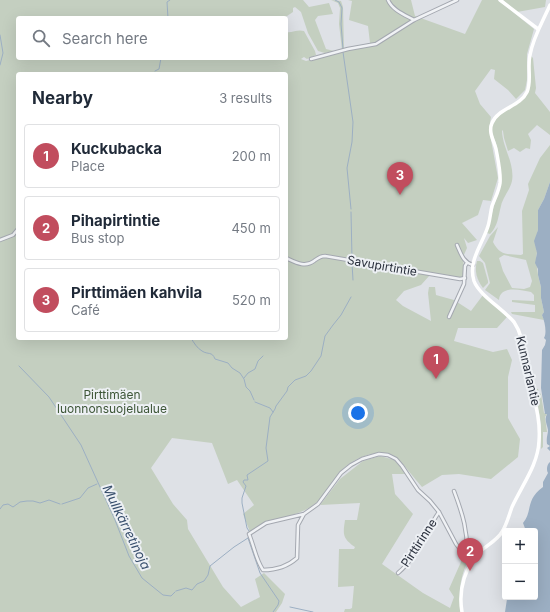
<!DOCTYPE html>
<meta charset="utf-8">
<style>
:root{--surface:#fff;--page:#f2f2f3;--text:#1f2937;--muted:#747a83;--line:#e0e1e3;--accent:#c14d5e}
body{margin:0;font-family:Inter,sans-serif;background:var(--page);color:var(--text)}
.controls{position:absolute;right:12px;bottom:12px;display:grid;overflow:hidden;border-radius:4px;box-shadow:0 4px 16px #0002}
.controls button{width:36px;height:36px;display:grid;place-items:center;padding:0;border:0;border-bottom:1px solid var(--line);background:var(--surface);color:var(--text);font:20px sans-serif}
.you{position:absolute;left:358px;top:413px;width:14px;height:14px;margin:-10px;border:3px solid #fff;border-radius:50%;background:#1a73e8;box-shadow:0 0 0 6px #1a73e833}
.badge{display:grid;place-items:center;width:26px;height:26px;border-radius:50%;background:var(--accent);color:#fff;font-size:13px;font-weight:700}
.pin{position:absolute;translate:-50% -33px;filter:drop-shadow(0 1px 2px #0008)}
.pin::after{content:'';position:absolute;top:21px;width:14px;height:12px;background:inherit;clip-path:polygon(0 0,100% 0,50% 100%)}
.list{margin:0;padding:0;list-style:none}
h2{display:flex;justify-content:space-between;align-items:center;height:52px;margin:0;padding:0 16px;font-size:17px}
h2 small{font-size:13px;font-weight:400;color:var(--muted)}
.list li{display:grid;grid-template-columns:26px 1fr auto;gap:12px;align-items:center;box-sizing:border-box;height:64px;margin:0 8px 8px;padding:0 8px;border:1px solid var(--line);border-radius:4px}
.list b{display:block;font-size:15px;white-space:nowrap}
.list p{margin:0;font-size:13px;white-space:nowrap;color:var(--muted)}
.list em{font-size:13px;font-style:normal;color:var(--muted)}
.icon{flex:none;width:22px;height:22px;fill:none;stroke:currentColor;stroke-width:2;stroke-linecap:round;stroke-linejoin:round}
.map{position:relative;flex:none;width:550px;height:612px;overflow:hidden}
.search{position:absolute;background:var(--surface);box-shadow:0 4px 16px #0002;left:16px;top:16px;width:272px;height:44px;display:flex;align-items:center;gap:10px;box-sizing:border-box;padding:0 14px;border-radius:4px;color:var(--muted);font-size:15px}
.panel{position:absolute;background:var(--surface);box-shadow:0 4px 16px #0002;left:16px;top:72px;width:272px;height:268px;border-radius:4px}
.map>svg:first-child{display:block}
.green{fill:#c4cfc0;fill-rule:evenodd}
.water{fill:#9cafc3}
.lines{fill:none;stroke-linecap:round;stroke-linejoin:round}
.stream{stroke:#9cafc3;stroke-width:1}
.street-casing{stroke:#a4a8b0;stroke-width:4.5}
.street{stroke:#f0f2f5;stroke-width:2.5}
.secondary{stroke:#fff;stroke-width:3.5}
.labels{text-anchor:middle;stroke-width:4;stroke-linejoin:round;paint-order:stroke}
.street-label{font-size:12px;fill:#292f3c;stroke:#edf0f4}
.park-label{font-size:12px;fill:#3d5637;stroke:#edf0f4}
.water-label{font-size:13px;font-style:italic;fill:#374e6c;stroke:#edf0f4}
</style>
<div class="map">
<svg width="550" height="612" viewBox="0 0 550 612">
<rect width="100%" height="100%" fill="#dee1e6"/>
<g class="green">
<path d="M0 0H303L309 7 329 3 333 14 318 16 315 20 326 49 334 51 325 53 318 51 308 33 301 12 295 7 293 8V12L284 18H18V58H286V32C293 33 297 29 304 31L315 51 316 55 307 59 304 57 301 59 306 61 370 43 368 26 349 20 352 1 348 0H411L415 16 465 34 482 0H498L534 29 527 54V80L525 90 516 99 508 90 494 79 495 70 491 69 475 91 480 104 491 117 489 129 498 178 491 201 483 200 478 215 462 223 477 240 468 243 464 238 467 248 463 257 465 280 430 275 421 285 404 291 396 300 403 306 431 321 428 293 429 287H435L436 295 454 300 471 311 483 295 507 317 497 328H458L454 341 493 352 507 349 512 360 508 377V418L520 439 518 457 491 479 459 474 442 475 422 487C414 478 406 467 398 459 382 445 352 458 340 472 332 482 326 495 316 503 301 515 286 516 268 522 262 524 256 529 250 532L243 514 254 505 237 480 228 484 212 443 172 438 151 468 173 504 187 520 188 529 223 587 241 607 260 597 255 579 264 573 285 594 282 603 276 612H0ZM18 74H286V338H18Z"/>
<polygon points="331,0 341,1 343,7 344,49 342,50 339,24 340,8 338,3"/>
<polygon points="503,0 546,0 545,7 517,12"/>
<path d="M531 56 533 58 536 88 535 93 550 112V135L537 125 528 134 531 140 530 149 526 148 520 152 514 148 508 151 504 138 503 131 502 130C502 147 515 163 512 181 510 190 503 197 501 206 498 217 498 226 490 234L487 233 493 209 500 186V165L496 143 492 133V126L496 118 527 94Z"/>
<path d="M550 145V182L544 199 538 210V230L535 242 537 252 536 259 538 275 541 287V298L544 312 542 315 544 320 512 314 511 312H535V305L512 302V300L534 301V295L531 292C521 290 500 285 499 300L485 290 490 283 485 263 479 256 490 236 498 227 493 242C500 256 508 254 521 255L523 254 522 211 529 190 528 184 540 158ZM504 255 526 260 532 281 530 287 524 289 512 288 503 271 499 258Z"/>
<path d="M477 261H480L483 263 488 281V283L483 288C477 280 474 271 477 261Z"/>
<polygon points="535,388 538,389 539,393 541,394 544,413 547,414 545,417 547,432 543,432 543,447 541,449 541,424"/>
<path d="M380 456 395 460 406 474H392L395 494 413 514 382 564 423 593 450 608 454 597 449 589 464 555 468 561C460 577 458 594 461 612H344L345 609H350L352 608 354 586 338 587 339 549H354L355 547C342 538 343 534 345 520H357L360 503 320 505 340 479 363 461Z"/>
</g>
<g class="water">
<path d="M550 182V451L547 448 550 446 547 444C546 437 548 435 548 430 547 424 544 420 547 414H545L541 388 542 350 545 345 546 340 544 338C547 333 545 322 542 315L544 312 541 298V287L538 275V269L535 263 537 253 534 241 538 230V210L544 199Z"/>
<path d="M550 462V612H505L507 599 505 597H535V531H526L523 523C533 511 525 500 543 487V482L548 473C546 470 547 464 550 462Z"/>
</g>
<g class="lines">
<g class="stream">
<polyline points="335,0 339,2 342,8 341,24 343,49"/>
<polyline points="168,18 167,2 170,0"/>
<polyline points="0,35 3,53 0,65"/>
<polyline points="343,52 353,122 352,142 347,168 351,209"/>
<polyline points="155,71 159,69 161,58"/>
<polyline points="351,212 352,258"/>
<polyline points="352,263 353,280"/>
<path d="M191 338C194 343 197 348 202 351 208 355 212 351 215 359L228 363 232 368 240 373 244 379 246 387 250 391 254 400"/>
<polyline points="19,366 49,397 81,445 115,520 129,556 142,578 163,595 171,596 175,592"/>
<polyline points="244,378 248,373 255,369 258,361 263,356"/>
<polyline points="255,402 270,408 273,412"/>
<polyline points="62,504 80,498 88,488 97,484"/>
<polyline points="0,509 3,505 8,504 13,507 20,502 27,501 33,501 40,503 49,500 60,504"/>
<polyline points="249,531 247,528 242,503 242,498 246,486 243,482 244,480 248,480 247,475 268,461 266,448 270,417 275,409 276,406 287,391 288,387 295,380 306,376 311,371 321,356 325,336 333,325 341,315 351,297"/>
<polyline points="248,538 260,573 279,601 278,605 273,612"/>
<polyline points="176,591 186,588 192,590 197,584 204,581 208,575 210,566 234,547 248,538"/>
<polyline points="290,607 313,612"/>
</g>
<defs>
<g id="street">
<path d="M388 0C392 10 405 15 414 20"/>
<polyline points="311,59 348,49 376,44 414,20 457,0"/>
<polyline points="0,240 13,235 18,229"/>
<path d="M457 245C461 254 463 262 473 265"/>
<path d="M286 258C295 262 305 268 314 261 318 258 320 256 325 256L460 279 465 278"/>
<polyline points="449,317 464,284 465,266 467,263"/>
<path d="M454 491C463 515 468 531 467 557"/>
<path d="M304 514 298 525 297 558C287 567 276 570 263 570 256 560 254 546 249 534L266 523 304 514 318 504 341 473 351 465 362 459 379 454 388 455 396 459 402 466 418 490 430 501 439 512 456 544 469 561 472 562"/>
<path d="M398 573C417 557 425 532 439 512"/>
</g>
</defs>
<use href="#street" class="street-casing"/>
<use href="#street" class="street"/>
<g class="secondary">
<polyline points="500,0 538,29"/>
<path d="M462 612C458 589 465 566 482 550 489 544 497 540 502 532 507 524 509 515 512 507 522 485 538 465 539 441 541 417 533 397 528 374 523 356 525 338 514 322 503 309 479 295 474 281 468 262 481 246 487 229 490 222 490 214 492 206 495 198 499 191 500 183 501 173 498 160 496 149 494 141 488 132 492 123 498 108 520 107 527 92 532 81 527 67 530 55 533 37 543 21 550 5"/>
</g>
</g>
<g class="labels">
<g class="street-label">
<text transform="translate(382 266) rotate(10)" y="4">Savupirtintie</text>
<text transform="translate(528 371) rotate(77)" y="4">Kunnarlantie</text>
<text transform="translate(419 543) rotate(-57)" y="4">Pirttirinne</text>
</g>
<g class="park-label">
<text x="112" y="399">Pirttimäen<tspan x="112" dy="14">luonnonsuojelualue</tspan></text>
</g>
<g class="water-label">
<text transform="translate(127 527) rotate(64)" y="5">Mullkärretinoja</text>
</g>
</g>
</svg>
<div class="controls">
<button>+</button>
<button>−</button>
</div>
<div class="you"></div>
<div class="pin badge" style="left:436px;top:379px">1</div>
<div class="pin badge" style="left:470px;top:571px">2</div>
<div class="pin badge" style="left:400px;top:195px">3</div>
<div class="search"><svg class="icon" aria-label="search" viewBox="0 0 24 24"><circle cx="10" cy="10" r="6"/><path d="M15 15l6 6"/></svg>Search here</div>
<section class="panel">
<h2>Nearby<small>3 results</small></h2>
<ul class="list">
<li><span class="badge">1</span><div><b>Kuckubacka</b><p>Place</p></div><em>200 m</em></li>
<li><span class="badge">2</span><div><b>Pihapirtintie</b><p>Bus stop</p></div><em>450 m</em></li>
<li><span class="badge">3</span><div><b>Pirttimäen kahvila</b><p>Café</p></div><em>520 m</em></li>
</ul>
</section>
</div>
